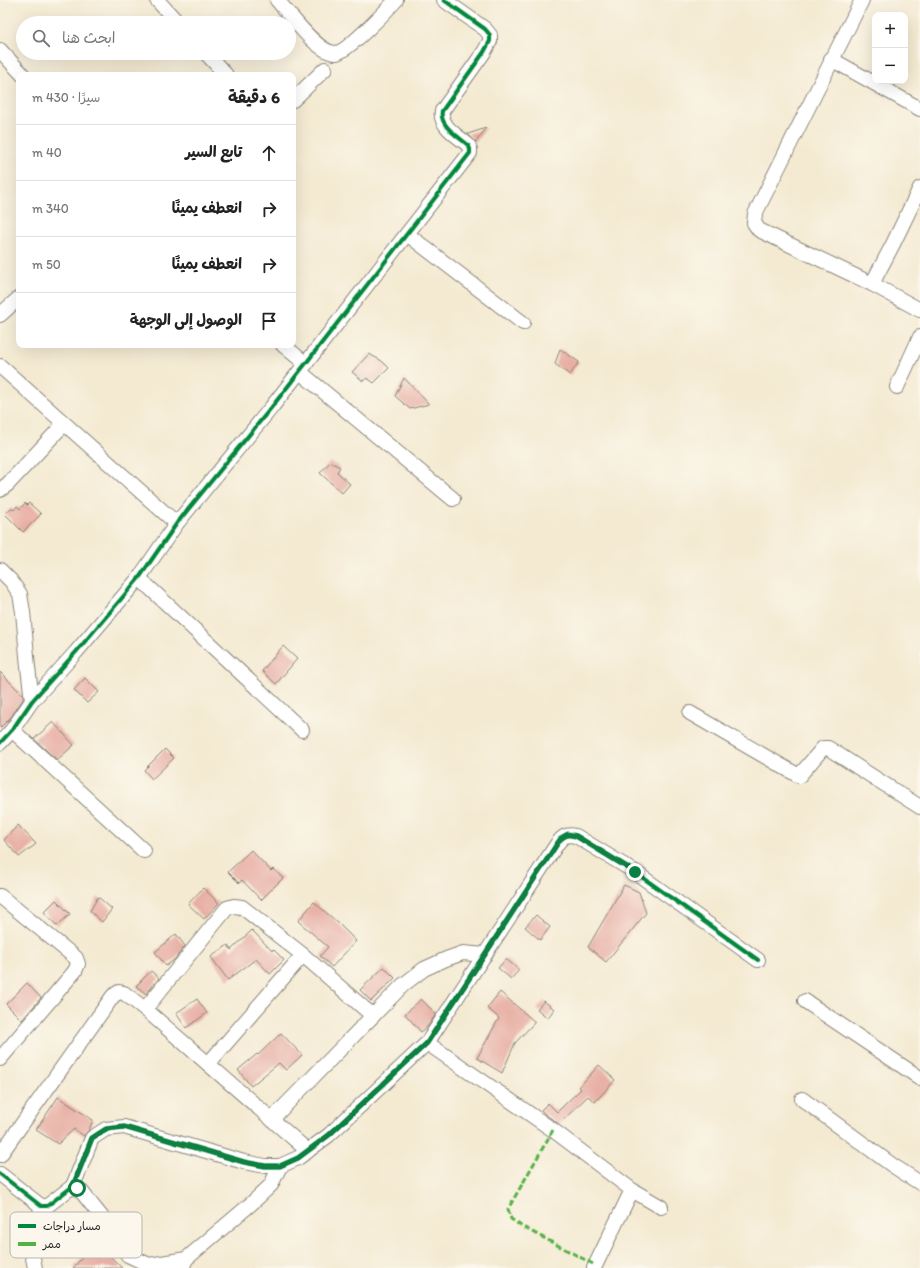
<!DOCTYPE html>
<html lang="ar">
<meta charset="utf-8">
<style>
:root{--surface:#fff;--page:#f2f2f2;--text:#222;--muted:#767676;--line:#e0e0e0}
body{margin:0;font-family:Itim,"Playpen Sans Arabic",sans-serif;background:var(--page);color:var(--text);direction:rtl}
.controls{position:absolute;right:12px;top:12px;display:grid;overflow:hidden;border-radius:8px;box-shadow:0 4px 16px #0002}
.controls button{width:36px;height:36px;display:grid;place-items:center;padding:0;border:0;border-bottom:1px solid var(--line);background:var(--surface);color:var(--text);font:20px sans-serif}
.stop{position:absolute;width:12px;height:12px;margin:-9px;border:3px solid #0b8043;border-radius:50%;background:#fff}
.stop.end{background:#0b8043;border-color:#fff;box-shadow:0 1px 4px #0008}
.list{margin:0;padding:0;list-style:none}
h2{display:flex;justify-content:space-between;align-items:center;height:52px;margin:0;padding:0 16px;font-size:17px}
h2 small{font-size:13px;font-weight:400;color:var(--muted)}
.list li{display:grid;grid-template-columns:26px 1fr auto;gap:12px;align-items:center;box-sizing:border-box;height:56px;padding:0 16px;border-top:1px solid var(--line)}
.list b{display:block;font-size:15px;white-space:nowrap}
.list em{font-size:13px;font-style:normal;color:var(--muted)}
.icon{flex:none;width:22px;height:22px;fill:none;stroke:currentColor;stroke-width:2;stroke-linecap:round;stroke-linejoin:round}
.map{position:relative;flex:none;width:920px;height:1268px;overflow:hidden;direction:ltr}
.search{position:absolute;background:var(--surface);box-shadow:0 4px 16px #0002;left:16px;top:16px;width:280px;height:44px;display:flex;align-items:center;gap:10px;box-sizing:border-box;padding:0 14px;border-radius:22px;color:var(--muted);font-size:15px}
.panel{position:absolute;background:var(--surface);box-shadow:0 4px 16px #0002;left:16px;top:72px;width:280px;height:276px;border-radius:8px;direction:rtl}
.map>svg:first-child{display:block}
.building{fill:#e8afa4}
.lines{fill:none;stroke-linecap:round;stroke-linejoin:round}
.street-casing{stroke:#888377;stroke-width:16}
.street{stroke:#fff;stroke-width:14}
.quiet{stroke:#55b145;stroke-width:3;stroke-dasharray:6 3;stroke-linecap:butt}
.cycleway-casing{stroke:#fbf7ec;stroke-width:6}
.cycleway{stroke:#00873e;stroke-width:4}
.route{stroke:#0b8043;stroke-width:5}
.key{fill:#fbf7ec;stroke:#b8b5ae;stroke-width:1}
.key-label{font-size:11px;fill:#1c1c1c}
</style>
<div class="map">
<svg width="920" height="1268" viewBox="0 0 920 1268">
<rect width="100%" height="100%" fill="#fbf7ec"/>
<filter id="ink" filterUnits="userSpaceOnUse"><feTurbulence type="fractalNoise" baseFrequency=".025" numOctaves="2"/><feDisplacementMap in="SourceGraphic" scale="8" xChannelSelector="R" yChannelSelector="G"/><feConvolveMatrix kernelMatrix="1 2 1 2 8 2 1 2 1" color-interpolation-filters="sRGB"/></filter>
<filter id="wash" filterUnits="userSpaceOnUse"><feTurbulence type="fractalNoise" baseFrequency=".012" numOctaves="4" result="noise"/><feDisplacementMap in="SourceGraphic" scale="16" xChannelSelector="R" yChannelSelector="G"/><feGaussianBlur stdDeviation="0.9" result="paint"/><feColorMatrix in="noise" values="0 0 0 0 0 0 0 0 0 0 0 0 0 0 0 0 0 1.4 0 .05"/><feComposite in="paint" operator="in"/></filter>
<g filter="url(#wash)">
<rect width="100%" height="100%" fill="#f4ead2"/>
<g id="blocks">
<g class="building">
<polygon points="486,128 476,142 468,134"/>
<polygon points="560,349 579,362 570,375 555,364"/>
<polygon points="369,354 382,361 389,368 374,383 367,378 363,381 352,372"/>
<polygon points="404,378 429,404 410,409 395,396"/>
<polygon points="330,462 340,467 337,472 350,484 342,493 320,473"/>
<polygon points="25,503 27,505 29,503 41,514 23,532 5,514 11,508 14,510 17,506 20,509"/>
<polygon points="283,646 297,659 276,684 262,671"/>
<polygon points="0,672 23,695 23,699 11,717 0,728"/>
<polygon points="85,678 99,692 87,703 74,690"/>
<polygon points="53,722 74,745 57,760 34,739"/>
<polygon points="165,749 174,758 152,779 144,770"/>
<polygon points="18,825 36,844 19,857 4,840"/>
<polygon points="251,850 271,871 273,869 283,878 261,900 242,880 239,883 228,872"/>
<polygon points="624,885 639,892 646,913 606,962 588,947"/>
<polygon points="203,888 219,903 204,919 188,904"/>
<polygon points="98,897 112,909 102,922 90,911"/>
<polygon points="56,900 70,914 57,926 44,912"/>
<polygon points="314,902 337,922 356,941 332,967 320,956 328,947 298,921"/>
<polygon points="536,915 550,927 540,940 525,927"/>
<polygon points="252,930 272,951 273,949 284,960 270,974 256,959 228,980 211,957 228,945 231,950"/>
<polygon points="176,934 185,946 175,959 166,966 155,952"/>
<polygon points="506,959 519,970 511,979 498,968"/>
<polygon points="384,967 395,978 371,1001 360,990"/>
<polygon points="151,971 159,978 146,994 136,986"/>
<polygon points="27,983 41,998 22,1020 6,1004"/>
<polygon points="500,992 535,1022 515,1043 502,1073 477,1058 499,1018 487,1008"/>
<polygon points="197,999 207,1013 186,1028 176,1013"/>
<polygon points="421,999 436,1014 428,1026 421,1032 405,1014"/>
<polygon points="544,1001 554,1009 548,1018 537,1009"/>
<polygon points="281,1033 302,1055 286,1070 279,1063 251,1086 238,1070 257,1054 258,1055"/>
<polygon points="599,1065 615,1080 595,1102 588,1096 559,1124 546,1115 541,1110 548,1103 557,1112 581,1089 579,1087"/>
<polygon points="58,1097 93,1120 89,1130 84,1136 74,1129 58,1144 36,1130"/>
<polygon points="96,1242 122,1268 73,1268"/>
</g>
</g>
</g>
<g filter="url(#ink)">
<use href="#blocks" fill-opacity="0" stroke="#888377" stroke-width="1"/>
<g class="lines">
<defs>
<g id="street">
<polyline points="157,0 178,23"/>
<path d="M277 0C289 13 318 54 336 53 347 52 387 10 396 0"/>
<polyline points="862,0 755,214 754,223 759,230 872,284 920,310"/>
<polyline points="0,50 23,75"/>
<polyline points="206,53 226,75"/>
<polyline points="831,59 920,109"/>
<polyline points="293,100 325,69"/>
<polyline points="407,234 523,323"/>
<polyline points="872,284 893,244 920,188"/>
<polyline points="0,315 19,298"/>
<polyline points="283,345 306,364"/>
<polyline points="0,366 167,515 177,523"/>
<polyline points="300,372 453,499"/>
<polyline points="897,387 920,337"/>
<polyline points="0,490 8,484 64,424"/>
<polyline points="0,570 11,581 20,594 23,612 28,667 32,701"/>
<polyline points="139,578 302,730"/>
<polyline points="690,713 799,776 823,748 828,748 920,807"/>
<polyline points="12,730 144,851"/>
<path d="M0 743 12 730 32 701 76 652 139 578 177 523 271 408 470 153V149L468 145C458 136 439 126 442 111L484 52 490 41V35L485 29 444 0"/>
<polyline points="0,896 76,958 78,964 75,971 0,1059"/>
<polyline points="805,1001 920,1078"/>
<polyline points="145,1009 227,908 234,906 242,907 303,955 373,1016"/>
<polyline points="427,1043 553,1130 632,1190 661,1207"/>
<polyline points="208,1064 303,955"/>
<polyline points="802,1099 892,1165 920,1183"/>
<polyline points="272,1119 403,985 424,969 446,959 463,953 485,955"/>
<polyline points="0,1155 113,996 119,992 124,993 145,1009 308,1151"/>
<path d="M0 1174 41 1206H47L73 1186 92 1138 106 1129 124 1127 244 1162 265 1166H280L298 1158 329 1135 427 1043 557 844C563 836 566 834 576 836L635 872 758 960"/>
<polyline points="73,1186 77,1188 81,1191 108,1225 128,1255 149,1265 186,1259"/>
<polyline points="183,1266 186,1259 252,1203 271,1185 280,1166"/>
<polyline points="35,1268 33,1258 32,1243 40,1218 41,1206"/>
<polyline points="594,1268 632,1190"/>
</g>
</defs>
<use href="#street" class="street-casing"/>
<use href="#street" class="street"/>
<polyline class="quiet" points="553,1130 508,1209 511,1219 521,1226 595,1265"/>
<defs>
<g id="cycleway">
<path d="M0 743 12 730 32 701 76 652 139 578 177 523 271 408 470 153V149L468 145C458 136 439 126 442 111L484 52 490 41V35L485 29 444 0"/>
<path d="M0 1174 41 1206H47L73 1186 92 1138 106 1129 124 1127 244 1162 265 1166H280L298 1158 329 1135 427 1043 557 844C563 836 566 834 576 836L635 872 758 960"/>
</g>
</defs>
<use href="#cycleway" class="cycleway-casing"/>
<use href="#cycleway" class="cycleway"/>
</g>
</g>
<g class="lines" filter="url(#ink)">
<polyline class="route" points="77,1188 73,1186 92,1138 106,1129 124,1127 244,1162 265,1166 280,1166 298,1158 329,1135 427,1043 561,838 568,834 576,836 635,872"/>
</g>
<rect x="10" y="1212" width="132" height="46" rx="6" class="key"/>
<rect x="18" y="1224" width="18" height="4" fill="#00873e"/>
<rect x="18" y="1242" width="18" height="4" fill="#55b145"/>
<g class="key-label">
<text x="43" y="1230">مسار دراجات</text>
<text x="43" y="1248">ممر</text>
</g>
</svg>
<div class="controls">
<button>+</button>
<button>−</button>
</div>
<div class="stop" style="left:77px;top:1188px"></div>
<div class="stop end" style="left:635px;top:872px"></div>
<div class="search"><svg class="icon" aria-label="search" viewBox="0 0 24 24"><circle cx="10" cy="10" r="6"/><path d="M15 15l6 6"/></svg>ابحث هنا</div>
<section class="panel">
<h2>6 دقيقة<small>سيرًا · 430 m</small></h2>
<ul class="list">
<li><svg class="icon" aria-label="ahead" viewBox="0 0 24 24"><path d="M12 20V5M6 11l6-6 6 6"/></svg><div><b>تابع السير</b></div><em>40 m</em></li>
<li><svg class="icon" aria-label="right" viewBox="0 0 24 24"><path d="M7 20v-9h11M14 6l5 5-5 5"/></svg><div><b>انعطف يمينًا</b></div><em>340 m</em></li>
<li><svg class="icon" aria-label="right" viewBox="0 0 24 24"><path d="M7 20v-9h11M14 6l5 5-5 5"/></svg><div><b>انعطف يمينًا</b></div><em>50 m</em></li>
<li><svg class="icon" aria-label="arrive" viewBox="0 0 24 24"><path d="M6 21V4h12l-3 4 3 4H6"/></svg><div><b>الوصول إلى الوجهة</b></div></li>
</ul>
</section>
</div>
